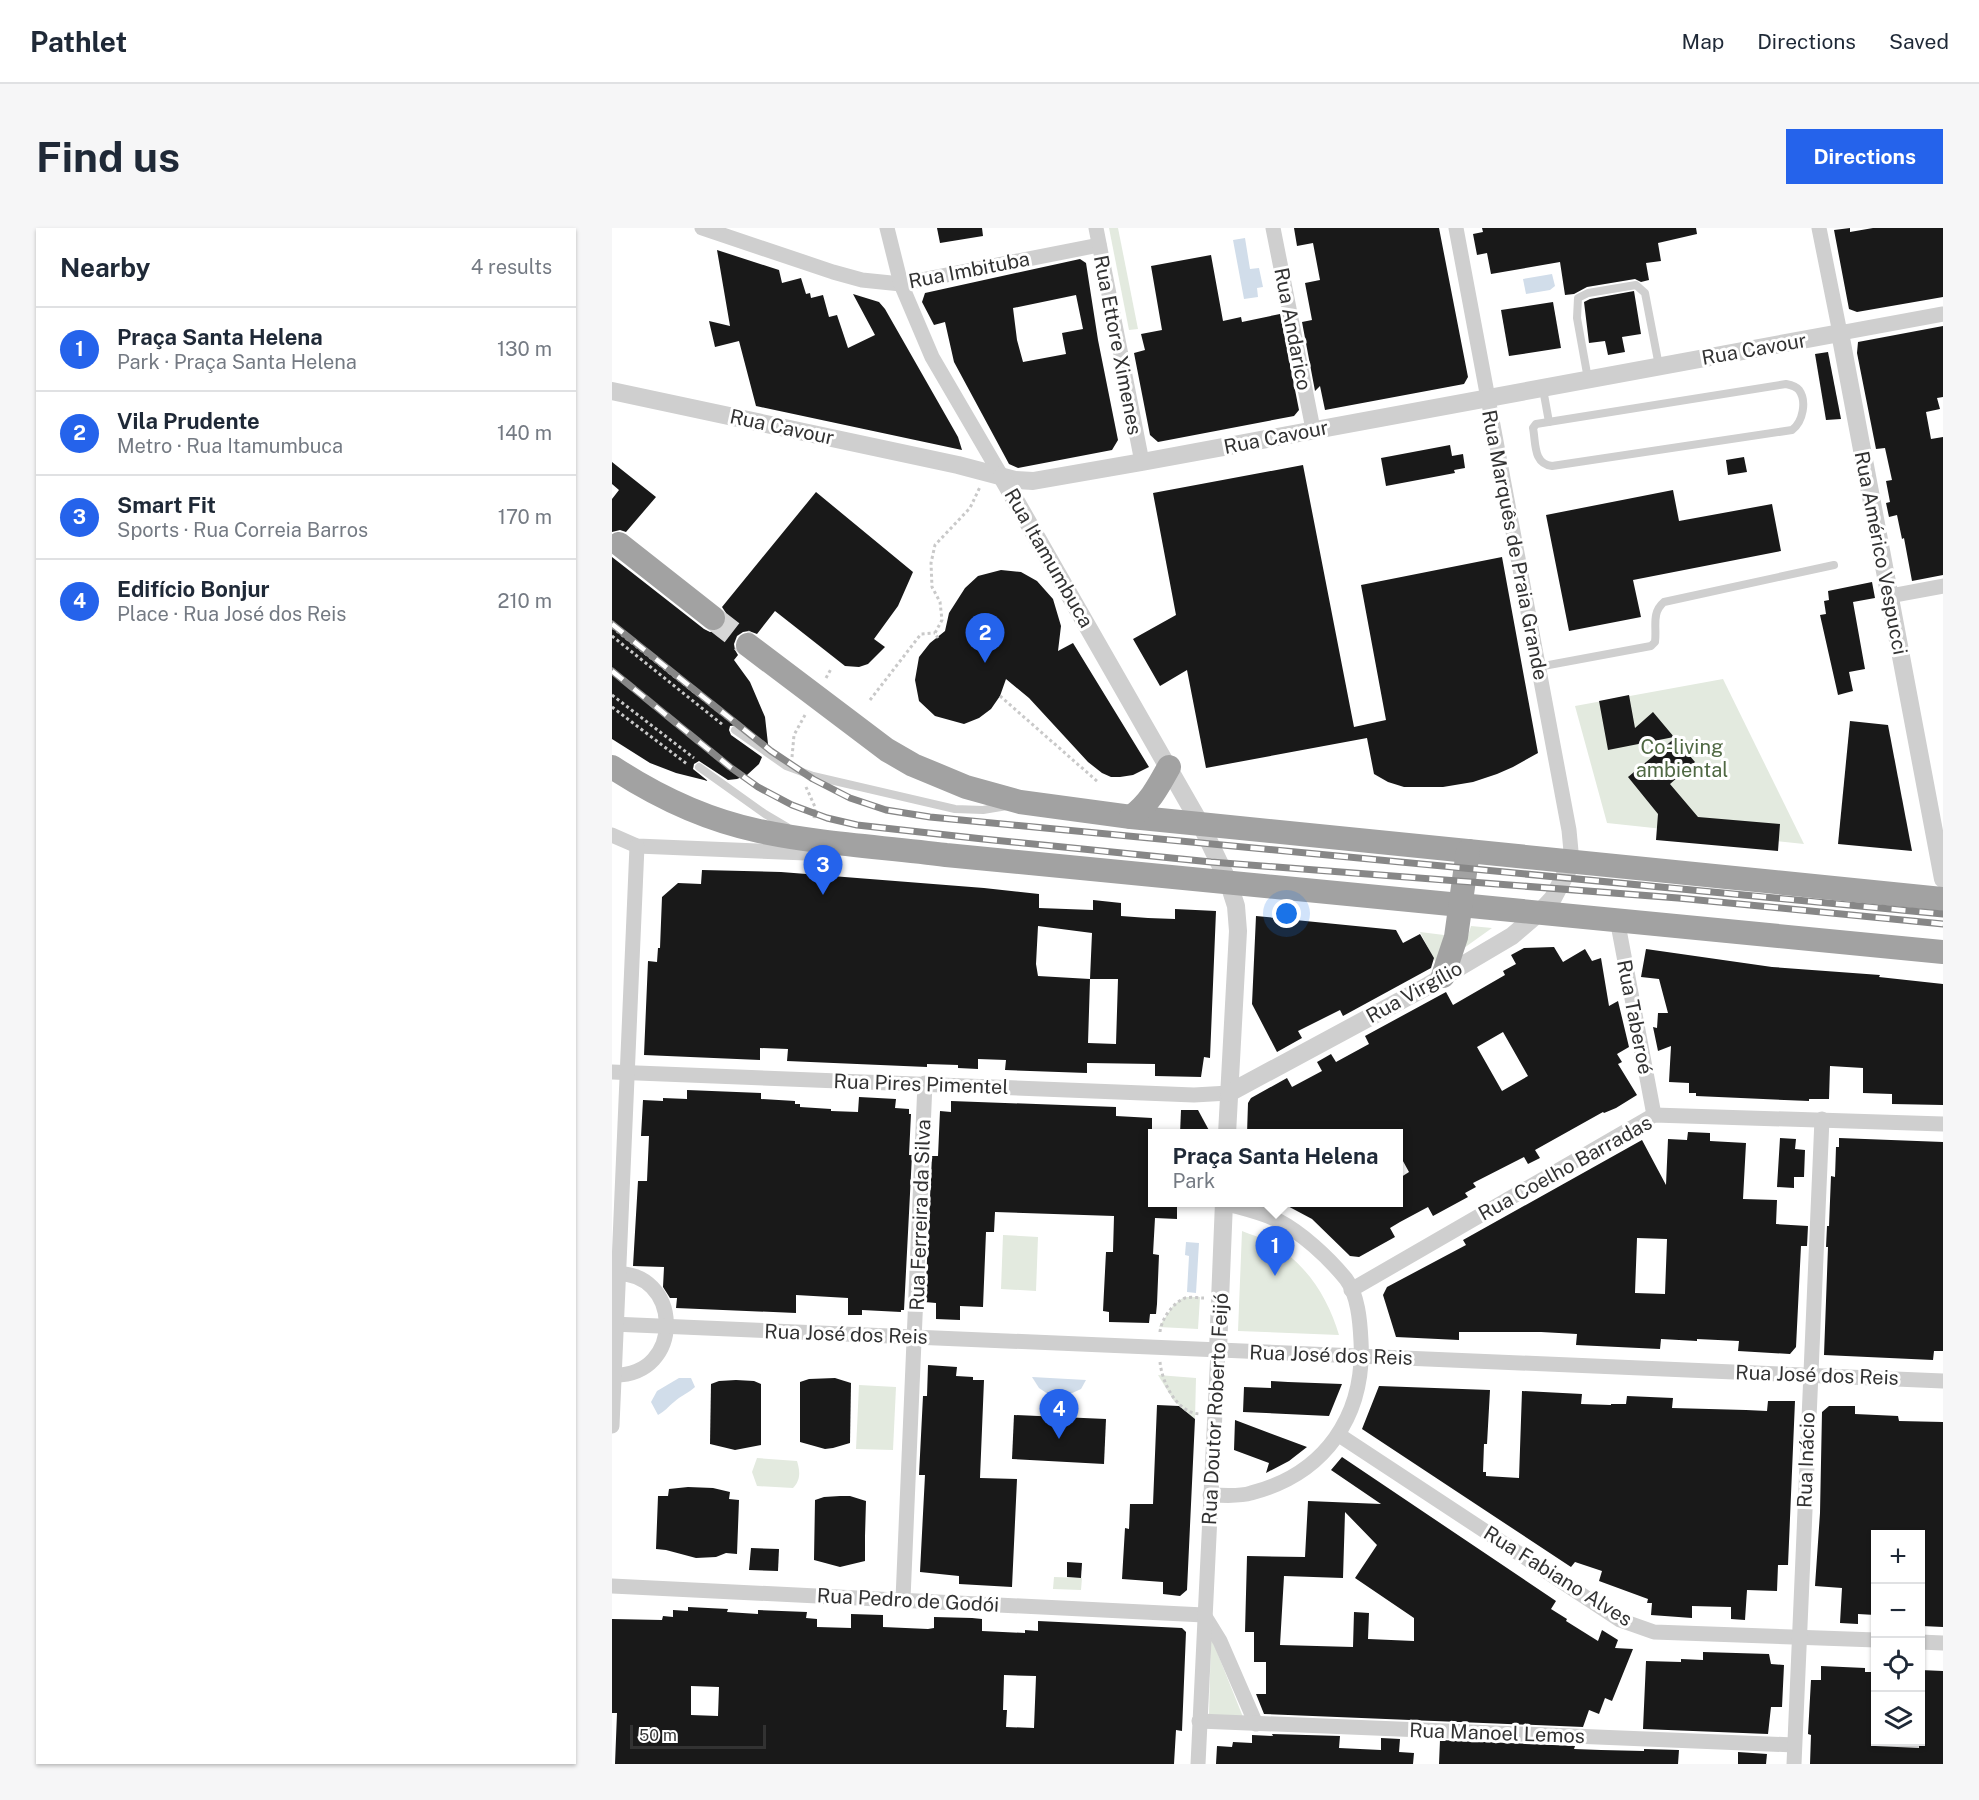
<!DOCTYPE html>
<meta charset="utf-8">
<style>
:root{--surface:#fff;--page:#f6f6f7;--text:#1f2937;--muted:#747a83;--line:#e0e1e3;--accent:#2563eb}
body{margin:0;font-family:"Public Sans",sans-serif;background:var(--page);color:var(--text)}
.controls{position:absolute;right:18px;bottom:18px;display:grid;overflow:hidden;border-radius:0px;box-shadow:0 2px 4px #0004}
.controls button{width:54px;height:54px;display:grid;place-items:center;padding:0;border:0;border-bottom:2px solid var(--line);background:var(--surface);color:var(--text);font:30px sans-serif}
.scale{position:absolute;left:18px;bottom:15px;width:136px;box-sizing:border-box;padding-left:6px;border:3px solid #323232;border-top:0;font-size:16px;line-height:21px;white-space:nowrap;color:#323232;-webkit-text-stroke:4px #fff;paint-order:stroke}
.you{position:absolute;left:675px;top:686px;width:21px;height:21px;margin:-15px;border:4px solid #fff;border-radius:50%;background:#1a73e8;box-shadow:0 0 0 9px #1a73e833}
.badge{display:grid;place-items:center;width:39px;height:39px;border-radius:50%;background:var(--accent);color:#fff;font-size:20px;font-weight:700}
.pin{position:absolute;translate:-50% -50px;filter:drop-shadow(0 2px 3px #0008)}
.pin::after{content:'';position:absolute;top:32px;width:21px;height:18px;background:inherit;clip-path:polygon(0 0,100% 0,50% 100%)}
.popup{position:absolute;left:536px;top:901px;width:255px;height:78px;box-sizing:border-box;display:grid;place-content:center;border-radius:0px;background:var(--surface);filter:drop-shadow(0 2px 4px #0005);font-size:20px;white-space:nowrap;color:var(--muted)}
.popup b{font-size:22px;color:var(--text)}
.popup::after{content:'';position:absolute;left:50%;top:100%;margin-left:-12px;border:12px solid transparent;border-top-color:var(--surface)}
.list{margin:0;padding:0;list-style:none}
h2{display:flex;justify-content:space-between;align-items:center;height:78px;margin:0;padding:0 24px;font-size:26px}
h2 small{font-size:20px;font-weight:400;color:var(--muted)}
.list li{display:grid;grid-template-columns:39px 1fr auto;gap:18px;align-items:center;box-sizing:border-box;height:84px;padding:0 24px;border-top:2px solid var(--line)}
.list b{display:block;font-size:22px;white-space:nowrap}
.list p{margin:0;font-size:20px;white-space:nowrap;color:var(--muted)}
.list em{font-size:20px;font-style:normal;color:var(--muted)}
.icon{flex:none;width:33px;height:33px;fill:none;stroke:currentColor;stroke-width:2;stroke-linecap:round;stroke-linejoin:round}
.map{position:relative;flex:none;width:1331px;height:1536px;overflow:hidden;border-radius:0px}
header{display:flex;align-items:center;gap:36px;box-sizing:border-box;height:84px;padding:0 30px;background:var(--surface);border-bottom:2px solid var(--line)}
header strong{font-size:28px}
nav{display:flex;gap:33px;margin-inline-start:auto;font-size:21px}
.intro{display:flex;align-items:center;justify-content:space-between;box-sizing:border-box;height:144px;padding:0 36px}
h1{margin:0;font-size:42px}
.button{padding:15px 27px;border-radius:0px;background:var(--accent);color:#fff;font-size:21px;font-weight:700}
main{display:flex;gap:36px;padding:0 36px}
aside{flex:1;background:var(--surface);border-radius:0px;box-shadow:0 2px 4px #0004}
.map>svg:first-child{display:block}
.green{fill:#e3eadf}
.water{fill:#d1ddea}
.building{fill:#191919;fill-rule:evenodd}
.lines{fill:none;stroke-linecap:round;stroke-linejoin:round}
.trunk-tunnel{stroke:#d6d6d6;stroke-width:24;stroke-dasharray:24 12;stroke-linecap:butt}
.path{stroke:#c9c9c9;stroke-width:3;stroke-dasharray:3 3;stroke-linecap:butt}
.service{stroke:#cfcfcf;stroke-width:8}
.minor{stroke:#cfcfcf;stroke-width:15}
.tertiary{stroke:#cfcfcf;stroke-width:18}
.trunk{stroke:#a2a2a2;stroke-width:24}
.rail-casing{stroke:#878787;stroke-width:7}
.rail{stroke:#fff;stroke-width:4.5;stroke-dasharray:14;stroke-linecap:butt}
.labels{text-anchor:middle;stroke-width:6;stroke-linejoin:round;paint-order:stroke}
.street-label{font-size:20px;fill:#323232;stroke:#fff}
.park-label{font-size:20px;fill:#506944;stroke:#fff}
</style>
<header>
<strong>Pathlet</strong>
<nav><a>Map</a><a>Directions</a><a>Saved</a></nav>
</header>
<div class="intro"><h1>Find us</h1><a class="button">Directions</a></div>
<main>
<aside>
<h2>Nearby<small>4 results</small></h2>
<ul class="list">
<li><span class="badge">1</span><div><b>Praça Santa Helena</b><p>Park · Praça Santa Helena</p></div><em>130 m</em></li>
<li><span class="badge">2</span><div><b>Vila Prudente</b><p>Metro · Rua Itamumbuca</p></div><em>140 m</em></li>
<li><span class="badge">3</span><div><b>Smart Fit</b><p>Sports · Rua Correia Barros</p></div><em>170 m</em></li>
<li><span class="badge">4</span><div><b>Edifício Bonjur</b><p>Place · Rua José dos Reis</p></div><em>210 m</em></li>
</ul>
</aside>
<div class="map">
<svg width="1331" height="1536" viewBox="0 0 1331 1536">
<rect width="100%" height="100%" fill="#fff"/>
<g class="green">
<polygon points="497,0 506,0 526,101 517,102"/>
<polygon points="1111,451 1192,616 995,595 963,478"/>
<polygon points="859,698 880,700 852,720"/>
<polygon points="808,704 832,707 825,737"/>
<path d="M630 1003C640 1007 651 1010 660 1016 695 1036 716 1070 727 1107L626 1103Z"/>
<polygon points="391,1007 426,1009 424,1063 389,1061"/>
<polygon points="572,1069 588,1069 586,1101 547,1099 561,1078"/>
<polygon points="546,1147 584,1150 583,1191 562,1173"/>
<polygon points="247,1157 284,1159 281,1222 244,1221"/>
<path d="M145 1230 185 1233C188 1243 189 1252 181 1260L145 1258 140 1244Z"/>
<polygon points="442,1349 470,1350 469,1362 441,1361"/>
<polygon points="599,1409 631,1489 597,1487"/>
</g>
<g class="water">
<polygon points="633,10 638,41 647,40 651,59 645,60 646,69 632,71 621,12"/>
<polygon points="940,46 943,58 938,62 914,66 911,51"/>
<polygon points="574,1014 587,1015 584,1065 575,1064 577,1028 573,1027"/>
<polygon points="420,1149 474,1152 469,1161 458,1166 436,1166 427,1160"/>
<path d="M67 1150H79L83 1159C77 1165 68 1168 62 1174 56 1179 53 1183 46 1187L39 1174 45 1163Z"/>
</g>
<g class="building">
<polygon points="325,0 370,0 371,8 328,15"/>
<polygon points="682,0 827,0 856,149 852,156 713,182 708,158 703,163 690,94 700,92 693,55 708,52 701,15 685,18"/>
<polygon points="870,0 1084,0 1085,6 1046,15 1049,33 1034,35 1037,52 1029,54 1023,51 975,59 962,66 953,67 948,34 879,46 875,25 865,27 861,6 871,4"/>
<polygon points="1238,0 1238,4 1261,0 1331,0 1331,69 1245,84 1237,81 1222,2"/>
<polygon points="105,22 167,42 170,55 189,50 194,66 198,65 199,70 211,67 217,89 225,87 236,120 263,107 241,66 267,74 273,81 346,209 350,222 144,178 127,113 103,119 97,93 118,98"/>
<polygon points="599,27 611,93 629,89 630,94 668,86 687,182 682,188 546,214 538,207 522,125 533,122 529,106 550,102 539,38"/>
<path d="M468 31 474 35 486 112 506 212 500 222 406 240 397 236 342 134 333 94 322 97 310 74 313 65ZM464 67 471 101 450 105 454 126 411 134 405 112 401 80Z"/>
<polygon points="1022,63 1029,106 1010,109 1013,124 996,127 993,113 977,115 972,74 978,71"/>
<polygon points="941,74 949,120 897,128 889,82"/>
<polygon points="1331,98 1331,169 1325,170 1328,181 1314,184 1319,211 1331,209 1331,347 1300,353 1292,310 1290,311 1285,287 1277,289 1274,275 1278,274 1274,253 1280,252 1273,220 1264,221 1245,125 1246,114"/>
<polygon points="1216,124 1229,191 1214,192 1203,126"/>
<polygon points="838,217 840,228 851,226 853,240 842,242 843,245 774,258 769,230"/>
<polygon points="1132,229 1135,244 1116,247 1114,232"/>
<polygon points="0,234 44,269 14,304 8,302 0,304 0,271 7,262 0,256"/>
<polygon points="691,237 742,499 774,492 749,357 890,329 926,525 901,539 885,546 861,554 831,559 792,559 776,554 762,546 755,510 594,540 575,442 548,458 521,411 564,387 541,265"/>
<polygon points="1061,262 1067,293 1160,276 1169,323 1021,352 1029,389 957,403 934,287"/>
<polygon points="204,264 301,344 286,378 262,411 273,419 256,436 247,439 233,438 163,383 145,406 137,403 131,404 125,408 122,416 123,422 126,427 122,432 138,454 153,489 156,516 155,518 126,497 118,498 117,502 119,507 150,529 147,536 135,547 125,551 116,552 87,533 82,536 81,541 96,553 64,545 38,535 0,511 0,329 92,401 98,404 106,403 112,399 115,393 114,385 110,379"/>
<polygon points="389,342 409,344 425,353 441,371 449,398 446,423 461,415 537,539 521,547 508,549 499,549 490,545 476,534 417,470 394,451 388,468 379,481 367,490 352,496 323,488 307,473 303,452 307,429 318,415 333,403 337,385 353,360 366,348"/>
<polygon points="1260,354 1263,370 1241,374 1253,441 1237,444 1241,463 1226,467 1208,387 1214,386 1212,373 1217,372 1216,363"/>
<polygon points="1017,467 1023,500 1041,484 1062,509 996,522 987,473"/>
<polygon points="1238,493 1276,497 1300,623 1226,616"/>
<polygon points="1063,510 1083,534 1058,556 1086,589 1168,596 1166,623 1044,612 1046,586 1016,549"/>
<path d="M90 642 169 644 372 660 427 666V680L481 682V672L509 675V688L536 690 563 691V681L604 683 598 830 592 829 589 849 543 848V836L475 835V845L393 842 394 832 366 831V841L346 840V837L315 836V839L175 833 176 821 148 820V832L32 827 36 733 45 734 46 720H48L50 669 66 655 89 656ZM426 698 480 705 478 751 426 748 424 736ZM478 751H506L504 816 476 815Z"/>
<polygon points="644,688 784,702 791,715 808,706 822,730 819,740 731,788 728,782 686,803 690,810 665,824 640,776"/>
<path d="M942 719 951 734 973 721 980 733 989 730 997 778 1006 773 1017 819 1005 826 1010 834 1006 836 1025 867 1004 880 992 885 991 884 923 922 928 930 916 936 912 929 861 955 864 959 853 965 856 969 821 988 816 979 788 994 778 1000 783 1009 747 1029 738 1028 700 991 670 975H786V951L797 944 786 924V906H635L636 875 639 870 675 850 680 859 710 843 705 834 719 826 724 834 757 816 753 808 834 764 841 777 893 747 891 743 904 736 899 727 912 720ZM891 804 916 848 890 863 865 819Z"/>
<polygon points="1034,721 1160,739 1268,747 1267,749 1331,756 1331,877 1280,876 1280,866 1251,865 1251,840 1218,838 1217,871 1197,871 1197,873 1084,868 1084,865 1077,865 1077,855 1057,854 1059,818 1046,823 1041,799 1045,800 1046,785 1056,785 1047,751 1029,749"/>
<polygon points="75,862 149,865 149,871 183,873 183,876 188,876 188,879 219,881 219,883 246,884 247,869 284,871 283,880 297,881 297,886 299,886 297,927 300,927 292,1082 289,1082 289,1084 250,1082 250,1087 236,1087 236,1070 184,1067 184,1085 64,1080 65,1070 58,1070 51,1059 52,1039 21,1038 26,953 35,953 37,908 29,908 31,872 51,873 51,870 75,871"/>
<polygon points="339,873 504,879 504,888 540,890 540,975 565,977 565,991 543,990 541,1026 547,1027 545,1076 544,1086 538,1086 537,1095 497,1094 497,1084 491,1083 494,1024 501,1024 502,988 383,984 382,1004 374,1004 371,1079 348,1078 348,1092 324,1091 324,1075 313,1074 320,928 326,928 328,883 339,884"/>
<polygon points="569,882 586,882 599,906 568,906"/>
<path d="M1076 904 1098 905V913L1134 915 1131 971 1165 972 1164 996 1196 998 1195 1018H1189L1184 1119 1178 1126 1126 1123 1127 1113 1085 1111V1113L1049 1111 1048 1121 964 1117 965 1106 929 1104H847V1112L784 1109 771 1067 775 1059 854 1017 851 1012 1030 912 1054 957 1056 911 1075 912ZM1025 1010 1055 1011 1053 1066 1023 1065Z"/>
<polygon points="1168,910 1184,911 1183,921 1193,922 1192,949 1182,949 1182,960 1165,959"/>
<polygon points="1227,910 1331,914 1331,1123 1322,1123 1321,1132 1212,1127 1216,1019 1214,1019 1215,998 1217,998 1219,948 1223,949 1224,919 1227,919"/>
<polygon points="316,1137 345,1139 344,1148 361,1149 361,1152 372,1152 368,1250 405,1251 400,1359 347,1356 347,1348 308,1344 313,1247 307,1247 311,1168 315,1168"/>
<polygon points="223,1150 239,1155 238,1215 221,1220 213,1221 188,1214 188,1154 197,1151"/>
<polygon points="124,1152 142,1153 149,1156 149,1217 123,1222 98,1216 99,1156 107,1153"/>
<polygon points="659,1153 676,1154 730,1156 717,1188 631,1184 632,1159 659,1160"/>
<polygon points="767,1158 878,1162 875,1216 872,1216 871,1244 874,1244 874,1248 907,1250 910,1163 970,1166 969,1176 999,1177 999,1176 1014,1176 1015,1168 1061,1170 1060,1180 1134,1182 1155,1183 1156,1173 1183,1173 1176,1337 1166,1337 1165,1363 1135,1362 1133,1392 1119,1391 1119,1379 1080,1378 1080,1390 1039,1387 1040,1375 1035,1375 1036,1371 987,1353 990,1343 963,1334 959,1339 750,1201"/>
<polygon points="545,1177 567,1178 583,1191 575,1362 568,1368 551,1366 551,1354 510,1351 513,1300 517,1301 518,1276 541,1276"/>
<polygon points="1217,1178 1243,1178 1243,1186 1286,1188 1287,1193 1331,1194 1331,1399 1310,1398 1308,1306 1263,1306 1263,1387 1246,1386 1246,1396 1228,1395 1230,1360 1203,1358 1208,1285 1210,1184"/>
<polygon points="402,1187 494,1191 492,1236 400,1231"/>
<polygon points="623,1192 695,1219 677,1233 654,1245 657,1235 622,1222"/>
<path d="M730 1229 944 1373 939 1381 955 1391 954 1393 986 1413 990 1402 1006 1412 1003 1420 1021 1421 1000 1473 993 1470 987 1486 977 1482 971 1499 652 1486 644 1466H654V1434H642V1404H633L635 1328 693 1329 696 1273 769 1276 719 1242ZM733 1284 765 1317 743 1350 802 1390V1413L756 1411 757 1385 742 1384 741 1419 668 1417 672 1348 731 1350Z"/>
<polygon points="76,1259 101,1260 118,1264 117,1271 127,1272 125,1326 114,1325 104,1329 84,1330 54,1322 44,1321 46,1268 56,1268 57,1261"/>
<polygon points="228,1268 238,1268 254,1273 253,1308 253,1333 228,1339 202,1332 203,1272 212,1269"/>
<polygon points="139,1320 167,1321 166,1343 137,1342"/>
<polygon points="455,1334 470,1335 469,1350 455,1349"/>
<path d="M76 1379 116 1381 115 1384 146 1386V1382L195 1384 194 1390 205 1391V1399L239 1400V1386L271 1387V1399L316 1401 322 1400V1389L360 1390 370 1391V1403L413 1405V1402L426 1403V1393L570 1400 574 1404 570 1503 564 1502 562 1536H3L5 1485H0V1391L50 1392 51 1388 61 1389V1382L76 1383ZM392 1447 424 1448 422 1500 394 1499 395 1482H391ZM79 1458 107 1459 106 1488 79 1487Z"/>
<polygon points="1091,1424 1157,1426 1159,1436 1172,1437 1170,1479 1159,1479 1156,1506 1031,1501 1034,1433 1069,1434 1069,1431 1091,1432"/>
<polygon points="1209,1438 1253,1440 1253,1444 1263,1444 1263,1518 1307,1520 1308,1442 1331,1443 1331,1536 1198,1536 1199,1507 1196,1506 1199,1452 1209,1452"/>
<polygon points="660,1506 728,1508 727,1520 769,1522 769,1510 788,1511 787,1524 802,1525 801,1536 604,1536 605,1518 620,1519 621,1514 640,1515 640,1507 661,1508"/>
<polygon points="828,1512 963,1518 962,1521 989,1522 1032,1523 1032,1521 1067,1522 1066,1536 827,1536"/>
<polygon points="1126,1524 1155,1526 1154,1536 1126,1536"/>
</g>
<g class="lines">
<polyline class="trunk-tunnel" points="101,390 136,417"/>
<g class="path">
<polyline points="0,399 116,491"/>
<polyline points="0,408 111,497"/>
<polyline points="326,410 323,405 330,392 328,374 320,359 319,335 323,317 358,280 368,259"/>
<polyline points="214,450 219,441"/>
<polyline points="0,467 82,530"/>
<polyline points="388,468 486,554"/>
<polyline points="258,472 309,406 323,405"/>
<polyline points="0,479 75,536"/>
<polyline points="180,529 182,507 193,487"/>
<polyline points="194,559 203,579 202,592"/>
<path d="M548 1104C549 1092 560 1076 571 1071 576 1068 585 1070 592 1070"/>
<path d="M548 1134C550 1155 565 1185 588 1186"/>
</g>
<g class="service">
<polyline points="976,151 965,90 966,70 976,65 1024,57 1033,65 1047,138"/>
<path d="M1174 156C1179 157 1184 158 1187 162 1195 173 1191 194 1180 202L940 238C921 236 924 215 921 200L924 196Z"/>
<polyline points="931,161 937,194"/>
<path d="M926 439 1039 418 1043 414C1045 399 1039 385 1052 374L1222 337"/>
<polyline points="123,502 174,538 201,548 343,581 371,582 395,578"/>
<polyline points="87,539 153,586 175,599"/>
</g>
<g class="minor">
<polyline points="90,0 221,44 250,52 289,56 487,17"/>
<polyline points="275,0 289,56 320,129 390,249"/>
<polyline points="484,0 530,234"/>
<polyline points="661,0 701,201"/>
<polyline points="844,0 957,602 960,634"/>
<polyline points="1207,0 1228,105 1331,86"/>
<polyline points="1278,368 1331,358"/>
<polyline points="0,607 25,618 219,626"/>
<polyline points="1005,691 1042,887"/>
<polyline points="0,844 582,867 617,865"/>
<path d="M0 1046C70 1039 75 1150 0 1147"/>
<polyline points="739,1062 1042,887 1331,896"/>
<polyline points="0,1096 1331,1153"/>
<polyline points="0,1198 25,618"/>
<polyline points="727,1207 1008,1392 1042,1404 1264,1412"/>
<path d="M598 1267C611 1267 627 1269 639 1265 713 1246 753 1188 749 1113 748 1093 746 1067 734 1051 716 1029 690 1005 665 992 649 984 629 980 612 975"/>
<polyline points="0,1358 592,1387 608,1413 644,1496"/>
<polyline points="291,1371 313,855"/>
<polyline points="1308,1414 1331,1415"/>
<polyline points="587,1493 1182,1517"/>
<polyline points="586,1536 606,1122"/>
<polyline points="1182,1536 1210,891"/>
</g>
<g class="tertiary">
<polyline points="0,163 346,237 403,252 421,253 530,234 1228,105 1331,651"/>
<polyline points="390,249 589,597 616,653 624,678 626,703 615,906"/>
<polyline points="617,865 812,760 900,708 928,684 941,670 960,634"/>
<polyline points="606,1122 612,974"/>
</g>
<g class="trunk">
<polyline points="7,316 101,390"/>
<polyline points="136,417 275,522 301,537 354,559 408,574 519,589 1331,671"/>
<path d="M0 539C44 568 95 592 147 603 208 616 272 619 334 627L1331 724"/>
<path d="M519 589C537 576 546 559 557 539"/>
<polyline points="831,748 844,709 856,623"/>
</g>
<defs>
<g id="rail">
<polyline points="0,396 159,523 201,551 238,570 274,582 318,589 1331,686"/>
<polyline points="0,443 118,539 146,559 180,577 215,590 245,597 371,611 599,634 1066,670 1331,696"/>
</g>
</defs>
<use href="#rail" class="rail-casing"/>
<use href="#rail" class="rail"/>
</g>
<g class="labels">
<g class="street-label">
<text transform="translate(357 42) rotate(-11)" y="7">Rua Imbituba</text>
<text transform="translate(681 101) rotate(79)" y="7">Rua Andarico</text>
<text transform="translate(506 117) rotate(79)" y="7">Rua Ettore Ximenes</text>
<text transform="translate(1142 121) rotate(-10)" y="7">Rua Cavour</text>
<text transform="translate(170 199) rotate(12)" y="7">Rua Cavour</text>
<text transform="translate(664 209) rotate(-11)" y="7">Rua Cavour</text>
<text transform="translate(903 317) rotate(79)" y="7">Rua Marquês de Praia Grande</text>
<text transform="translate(1269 325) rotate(79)" y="7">Rua Américo Vespucci</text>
<text transform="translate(437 330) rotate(60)" y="7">Rua Itamumbuca</text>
<text transform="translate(802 764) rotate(-29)" y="7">Rua Virgílio</text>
<text transform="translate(1023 789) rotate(79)" y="7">Rua Taberoé</text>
<text transform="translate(309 856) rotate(2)" y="7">Rua Pires Pimentel</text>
<text transform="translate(953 940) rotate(-29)" y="7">Rua Coelho Barradas</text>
<text transform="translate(308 987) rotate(-88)" y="7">Rua Ferreira da Silva</text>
<text transform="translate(234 1106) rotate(2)" y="7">Rua José dos Reis</text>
<text transform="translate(719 1127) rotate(2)" y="7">Rua José dos Reis</text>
<text transform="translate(1205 1147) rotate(2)" y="7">Rua José dos Reis</text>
<text transform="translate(603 1181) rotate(-87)" y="7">Rua Doutor Roberto Feijó</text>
<text transform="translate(1194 1232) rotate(-88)" y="7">Rua Inácio</text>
<text transform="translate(946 1348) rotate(32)" y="7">Rua Fabiano Alves</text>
<text transform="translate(296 1372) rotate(3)" y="7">Rua Pedro de Godói</text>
<text transform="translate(885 1505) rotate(2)" y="7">Rua Manoel Lemos</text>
</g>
<g class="park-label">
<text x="1070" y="526">Co-living<tspan x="1070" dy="23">ambiental</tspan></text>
</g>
</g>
</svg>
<div class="controls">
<button>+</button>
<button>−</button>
<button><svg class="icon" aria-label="locate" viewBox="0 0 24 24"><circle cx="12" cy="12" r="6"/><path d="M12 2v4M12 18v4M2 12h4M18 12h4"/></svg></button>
<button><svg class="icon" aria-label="layers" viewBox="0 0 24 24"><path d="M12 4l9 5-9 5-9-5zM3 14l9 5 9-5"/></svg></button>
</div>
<div class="scale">50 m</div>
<div class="you"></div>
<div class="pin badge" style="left:663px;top:1048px">1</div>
<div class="popup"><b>Praça Santa Helena</b>Park</div>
<div class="pin badge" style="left:373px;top:435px">2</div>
<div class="pin badge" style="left:211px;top:667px">3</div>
<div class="pin badge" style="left:447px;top:1211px">4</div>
</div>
</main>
